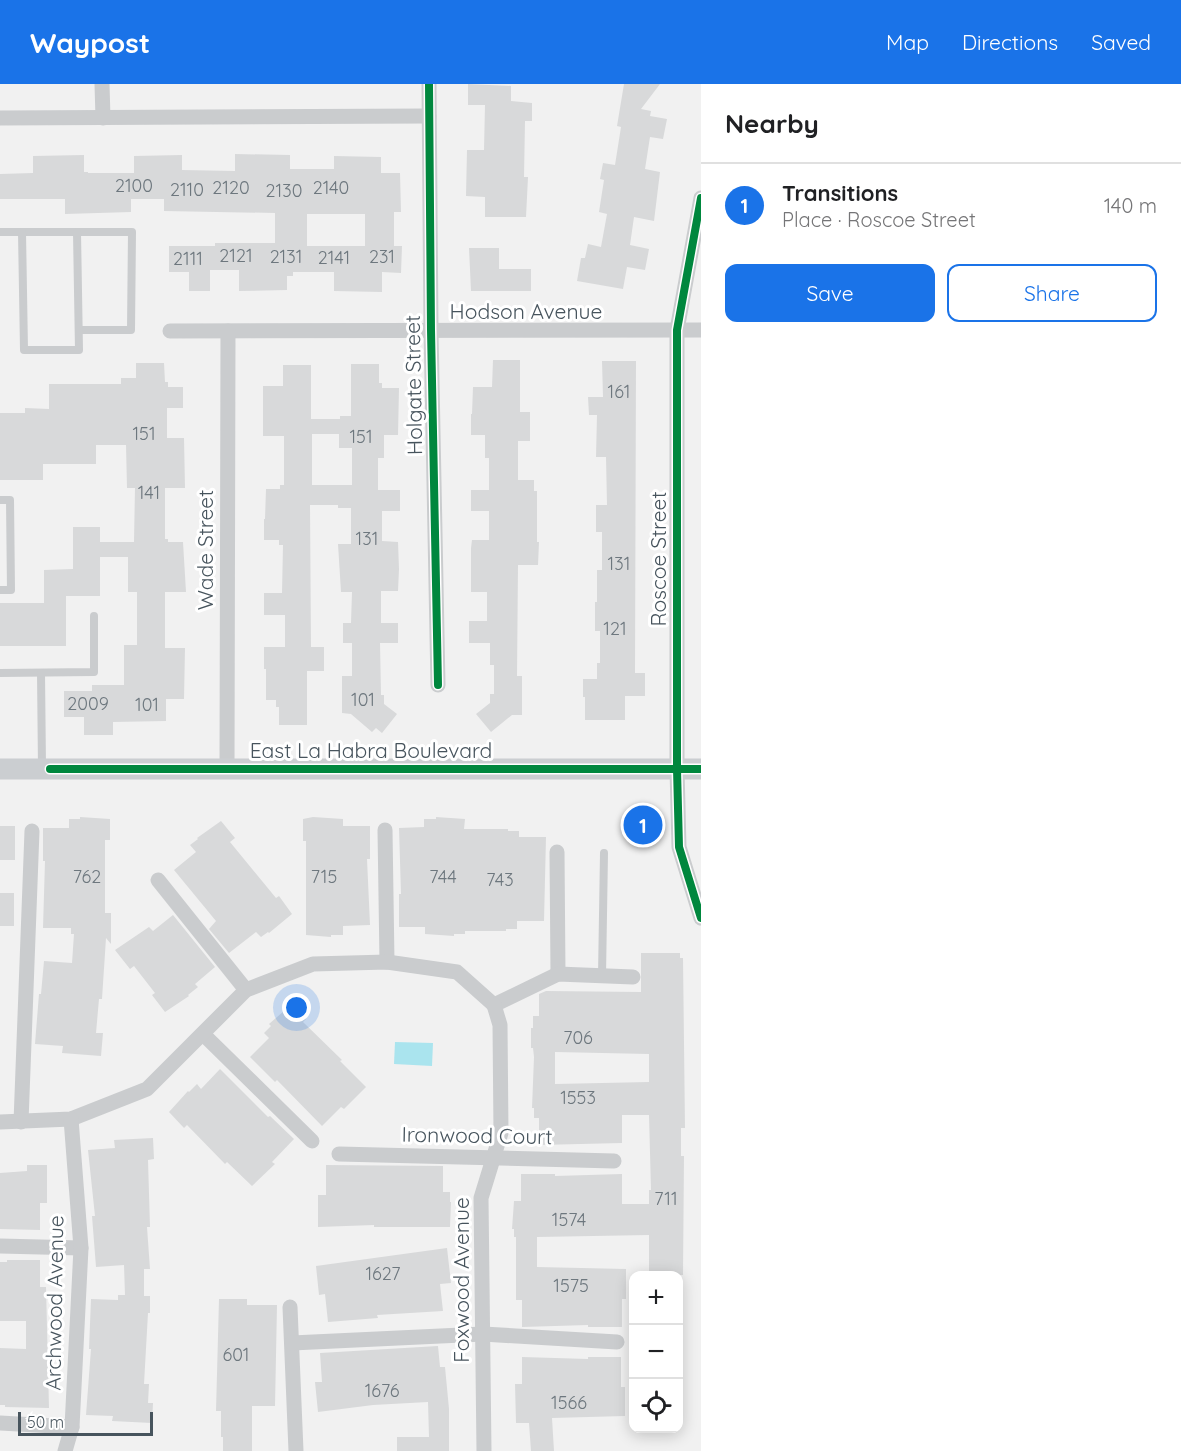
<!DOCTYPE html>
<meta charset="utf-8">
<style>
:root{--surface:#fff;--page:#f6f6f6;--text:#202124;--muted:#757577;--line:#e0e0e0;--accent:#1a73e8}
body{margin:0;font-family:Quicksand,sans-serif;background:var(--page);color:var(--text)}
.controls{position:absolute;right:18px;bottom:18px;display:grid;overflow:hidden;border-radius:12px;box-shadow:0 3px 15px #0003}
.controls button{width:54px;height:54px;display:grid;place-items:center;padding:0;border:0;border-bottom:2px solid var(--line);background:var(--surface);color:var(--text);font:30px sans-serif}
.scale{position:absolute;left:18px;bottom:15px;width:135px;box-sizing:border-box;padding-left:6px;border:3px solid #47545d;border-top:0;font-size:16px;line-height:21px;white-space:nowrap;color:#47545d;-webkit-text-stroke:4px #fff;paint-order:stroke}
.you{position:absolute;left:297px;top:924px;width:21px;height:21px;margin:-15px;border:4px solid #fff;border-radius:50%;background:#1a73e8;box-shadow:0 0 0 9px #1a73e833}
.badge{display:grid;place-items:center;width:39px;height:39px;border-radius:50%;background:var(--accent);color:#fff;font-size:20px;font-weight:700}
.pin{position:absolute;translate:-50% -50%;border:3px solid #fff;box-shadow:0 2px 6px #0006}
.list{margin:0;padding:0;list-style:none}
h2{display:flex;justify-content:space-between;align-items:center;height:78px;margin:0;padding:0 24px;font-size:26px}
h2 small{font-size:20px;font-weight:400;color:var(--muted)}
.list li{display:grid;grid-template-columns:39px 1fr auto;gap:18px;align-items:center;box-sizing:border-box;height:84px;padding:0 24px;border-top:2px solid var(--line)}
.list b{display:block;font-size:22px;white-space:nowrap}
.list p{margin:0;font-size:20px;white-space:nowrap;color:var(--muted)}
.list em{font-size:20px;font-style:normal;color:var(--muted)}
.actions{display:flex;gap:12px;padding:18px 24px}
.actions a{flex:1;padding:14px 0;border:2px solid var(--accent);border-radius:12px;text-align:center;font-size:21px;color:var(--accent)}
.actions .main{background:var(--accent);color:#fff}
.icon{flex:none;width:33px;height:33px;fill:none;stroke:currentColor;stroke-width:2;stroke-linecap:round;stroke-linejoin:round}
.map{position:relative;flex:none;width:701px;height:1367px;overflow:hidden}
header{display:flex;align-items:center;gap:36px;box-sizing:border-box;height:84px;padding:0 30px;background:var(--accent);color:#fff}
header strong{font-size:28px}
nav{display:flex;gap:33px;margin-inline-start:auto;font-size:21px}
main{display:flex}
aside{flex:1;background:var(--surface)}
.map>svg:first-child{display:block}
.water{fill:#aae4ee}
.building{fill:#d8d9da;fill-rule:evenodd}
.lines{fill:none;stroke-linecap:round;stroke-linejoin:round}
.lane{stroke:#caccce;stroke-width:8}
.street{stroke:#caccce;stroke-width:15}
.secondary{stroke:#cbced1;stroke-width:21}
.cycleway-casing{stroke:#fff;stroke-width:11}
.cycleway{stroke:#00873e;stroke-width:8}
.labels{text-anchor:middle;stroke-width:6;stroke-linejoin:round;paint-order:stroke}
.number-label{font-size:18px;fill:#6d777e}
.street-label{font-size:21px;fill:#47545d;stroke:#fff}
</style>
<header>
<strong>Waypost</strong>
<nav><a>Map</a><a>Directions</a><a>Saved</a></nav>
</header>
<main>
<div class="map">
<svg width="701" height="1367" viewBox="0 0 701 1367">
<rect width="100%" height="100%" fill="#f1f1f1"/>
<polygon class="water" points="395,958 433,959 432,982 394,980"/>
<g class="building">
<polygon points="468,0 511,2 511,17 532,19 532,37 525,37 524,93 528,93 526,133 485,133 485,113 466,112 467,66 484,66 485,21 468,21"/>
<polygon points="624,0 660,0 641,25 651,27 650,32 667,35 663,55 650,53 645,85 660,88 654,137 634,133 630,161 649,165 645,186 627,183 623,205 577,197 581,174 585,174 588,160 601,163 607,130 599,128 604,96 600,95 603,79 615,81 621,43 617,42"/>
<path d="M235 70 290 71V85H334V72L381 73V89H400L401 128H394V162H402L401 189 382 188V208L334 207V188H293V192H287V206L239 207V186H210V207H189V188H169V162H215V159H275V129L164 127V115H131V128L65 130V115H0V90L33 89V72L84 71V88H88V89H134V72L182 71V86L235 87ZM307 130H365V162H307Z"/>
<polygon points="469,164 499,164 499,185 531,185 531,207 471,207"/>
<polygon points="493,276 520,276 520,328 530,328 530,357 518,357 518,396 534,396 534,407 537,407 537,458 539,458 538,481 518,481 517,592 522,592 522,631 512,631 491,648 476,630 490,619 490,610 494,610 494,581 490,581 490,559 469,559 469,537 487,537 487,508 471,508 471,464 472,456 489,456 489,427 471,427 471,406 489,406 489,374 485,374 485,351 471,351 471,330 472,330 473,303 492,303"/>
<polygon points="602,277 636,277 635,589 645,589 645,612 625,612 625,636 585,636 585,613 583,613 583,595 597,595 597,579 600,579 600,547 595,547 595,518 597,518 597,486 602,486 602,448 596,448 596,421 607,421 606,373 596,373 597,331 589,331 588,313 603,313"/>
<polygon points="136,279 164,279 165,298 168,298 168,303 183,303 183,324 167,324 167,354 184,354 185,404 165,404 165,455 168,455 168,458 183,458 186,508 165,508 165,564 185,564 184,615 166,615 166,637 113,638 113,651 84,651 84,633 64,633 64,607 92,607 92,601 124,601 124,561 137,561 137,508 128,508 128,473 100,473 100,512 66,512 66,562 0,562 0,519 44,519 44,486 73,485 73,443 100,443 100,458 134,458 135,404 127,404 126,361 96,361 96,380 43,380 43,396 0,396 0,329 25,329 25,324 49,325 49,300 121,300 121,294 136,294"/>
<path d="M351 280H379V299H382V304H399L398 351H384V374H378V406H400V427H382V457L398 458 399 485 398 507H381V539H398V559H380L381 611H384V620L397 630 382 649 376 644 372 648 351 630 342 629V592H352V559H343V539H351L352 508H341L338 460H351V424H338V421H310L311 563H324V587H307V641H279V623H276V616H266V585H264V563H285V531H264V509H282L283 461H279V456H264V435H265L266 405H280V401H284V352H263V302H283V281H311V335H340V332H351ZM312 350H339V364H352V401H312Z"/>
<polygon points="80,733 110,735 110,756 105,756 105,829 111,829 111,860 106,854 102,915 99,915 96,949 103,949 101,972 62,969 63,962 35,960 39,910 41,910 44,877 72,879 74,850 71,850 71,844 43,844 45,777 43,777 43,744 69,744 69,735 80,735"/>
<polygon points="313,733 343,735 343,742 370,742 370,775 367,775 370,841 343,842 343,851 331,851 331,853 306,851 306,757 303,757 303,735"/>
<polygon points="436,733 465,735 464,745 508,745 508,747 519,747 519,753 546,753 544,837 517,837 517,845 506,845 506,847 465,847 465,850 454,850 454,852 425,850 425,843 399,843 399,810 401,810 399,744 424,743 424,735 436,735"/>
<polygon points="221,737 235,754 230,758 276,814 279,812 292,830 269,849 268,848 261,853 256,848 229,869 209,845 216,837 174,786 196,768 190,761 198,755 197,754"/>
<rect x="0" y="742" width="15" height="34"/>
<rect x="0" y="809" width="14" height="33"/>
<polygon points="173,831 215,883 195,900 198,903 188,911 189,912 165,928 152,911 155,909 134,882 130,885 115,866 149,843 153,847"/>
<path d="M641 869H680V874H683L685 1044H681V1072H684L683 1191H649V1151L537 1153V1183L626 1185V1215H622V1243H588V1241L522 1243V1216H516V1153H514V1145H512L514 1117H521V1090H555V1092L622 1090V1120H649V1106H651L649 1031H622V1059L539 1061V1034H534V1024H532L534 973 533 964H531V944H533V932H539V910L546 907 641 908ZM555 968 649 970V998L555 1000Z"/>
<polygon points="292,920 306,935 303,938 342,976 340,977 366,1003 344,1025 341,1023 322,1042 277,996 275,998 250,973 269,954 264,949 271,942 269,940"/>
<polygon points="220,985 268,1033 270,1032 294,1055 272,1078 275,1080 252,1102 227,1078 225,1080 187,1041 184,1044 169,1028 188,1007 189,1008 197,1000 201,1005"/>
<polygon points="153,1054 154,1075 148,1076 150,1143 147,1143 150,1185 144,1185 144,1212 150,1212 150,1229 148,1229 144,1300 149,1300 148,1319 153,1319 152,1339 112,1337 113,1332 86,1331 91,1265 89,1265 91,1215 118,1216 118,1211 125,1211 124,1181 96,1183 92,1132 95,1132 88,1066 115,1064 114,1056"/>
<polygon points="27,1081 47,1081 47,1119 40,1119 40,1146 0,1145 0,1089 27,1087"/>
<polygon points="326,1081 443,1082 443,1108 450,1108 450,1118 451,1118 450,1143 374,1143 374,1141 318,1143 318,1111 326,1111"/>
<polygon points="447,1164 451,1199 440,1200 443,1227 377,1231 378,1234 328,1238 325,1210 319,1211 316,1182"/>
<polygon points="7,1176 40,1176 40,1203 46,1203 49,1324 5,1323 5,1321 0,1321 0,1264 26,1265 26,1237 0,1237 0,1178 7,1178"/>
<polygon points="219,1215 247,1215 247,1221 277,1221 275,1322 252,1322 252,1367 223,1367 223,1353 221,1353 221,1327 216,1327"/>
<polygon points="438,1262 440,1283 445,1283 449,1325 449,1367 397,1367 397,1353 429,1353 428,1318 373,1321 318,1328 315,1298 322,1298 320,1269"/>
<polygon points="522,1273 588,1275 588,1273 621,1273 621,1303 625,1303 625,1332 552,1334 554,1367 531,1367 529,1339 516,1339 515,1300 522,1300"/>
</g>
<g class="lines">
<g class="lane">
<polyline points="0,148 132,148 131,246 79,246"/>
<polyline points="22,148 24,266 79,266 77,148"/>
<polyline points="0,416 10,416 11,506 0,506"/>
<polyline points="0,589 94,588 94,532"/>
<polyline points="41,589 42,683"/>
<polyline points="602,892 604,769"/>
</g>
<g class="street">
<polyline points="102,0 103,34"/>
<polyline points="429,0 431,246 438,601"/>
<polyline points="0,34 429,32"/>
<polyline points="701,114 677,246 677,685 679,763 701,834"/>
<polyline points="170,247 701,246"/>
<polyline points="227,686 228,247"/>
<polyline points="385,746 387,878"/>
<polyline points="557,768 558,890"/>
<polyline points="158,796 246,906"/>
<polyline points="494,921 558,890 633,893"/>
<polyline points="203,950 312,1057"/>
<polyline points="0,1038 71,1035 147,1005 246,906 313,880 387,878 457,888 494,921"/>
<polyline points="21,1038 32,747"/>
<polyline points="339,1070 614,1077"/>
<polyline points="0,1162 81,1164"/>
<polyline points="290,1223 296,1367"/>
<polyline points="292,1259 483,1250 617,1258"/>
<polyline points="0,1339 72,1343"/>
<polyline points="65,1367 72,1343 81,1164 71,1035"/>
<polyline points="484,1367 481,1114 501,1049 500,941 494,921"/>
</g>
<polyline class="secondary" points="0,685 701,685"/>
<defs>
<g id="cycleway">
<polyline points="429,0 431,246 438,601"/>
<polyline points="701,114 677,246 677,685 679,763 701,834"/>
<polyline points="50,685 701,685"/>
</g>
</defs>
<use href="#cycleway" class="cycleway-casing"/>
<use href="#cycleway" class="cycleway"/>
</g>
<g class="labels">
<g class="number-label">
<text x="134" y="108">2100</text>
<text x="231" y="110">2120</text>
<text x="331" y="110">2140</text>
<text x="187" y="112">2110</text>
<text x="284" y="113">2130</text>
<text x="236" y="178">2121</text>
<text x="286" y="179">2131</text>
<text x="382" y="179">231</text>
<text x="334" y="180">2141</text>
<text x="188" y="181">2111</text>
<text x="619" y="314">161</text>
<text x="144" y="356">151</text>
<text x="361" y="359">151</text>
<text x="149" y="415">141</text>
<text x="367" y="461">131</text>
<text x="619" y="486">131</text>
<text x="615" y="551">121</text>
<text x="363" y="622">101</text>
<text x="88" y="626">2009</text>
<text x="147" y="627">101</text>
<text x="87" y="799">762</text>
<text x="324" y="799">715</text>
<text x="443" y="799">744</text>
<text x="500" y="802">743</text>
<text x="578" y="960">706</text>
<text x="578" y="1020">1553</text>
<text x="666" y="1121">711</text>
<text x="569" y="1142">1574</text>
<text x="383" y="1196">1627</text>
<text x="571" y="1208">1575</text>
<text x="236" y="1277">601</text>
<text x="382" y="1313">1676</text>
<text x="569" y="1325">1566</text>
</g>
<g class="street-label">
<text x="526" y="235">Hodson Avenue</text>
<text transform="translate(414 301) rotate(-91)" y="7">Holgate Street</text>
<text transform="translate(206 466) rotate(-90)" y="7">Wade Street</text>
<text transform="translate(659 475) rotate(-90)" y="7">Roscoe Street</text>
<text x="371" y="674">East La Habra Boulevard</text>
<text transform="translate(477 1052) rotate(1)" y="7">Ironwood Court</text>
<text transform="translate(462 1196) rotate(-90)" y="7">Foxwood Avenue</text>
<text transform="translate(55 1219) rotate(-89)" y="7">Archwood Avenue</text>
</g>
</g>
</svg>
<div class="controls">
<button>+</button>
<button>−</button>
<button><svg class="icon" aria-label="locate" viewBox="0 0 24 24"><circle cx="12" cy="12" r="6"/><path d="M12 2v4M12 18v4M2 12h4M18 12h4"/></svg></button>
</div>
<div class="scale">50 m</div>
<div class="you"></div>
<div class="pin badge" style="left:643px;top:741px">1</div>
</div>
<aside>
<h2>Nearby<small></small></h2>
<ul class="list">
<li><span class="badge">1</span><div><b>Transitions</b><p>Place · Roscoe Street</p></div><em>140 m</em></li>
</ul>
<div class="actions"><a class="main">Save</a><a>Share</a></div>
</aside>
</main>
